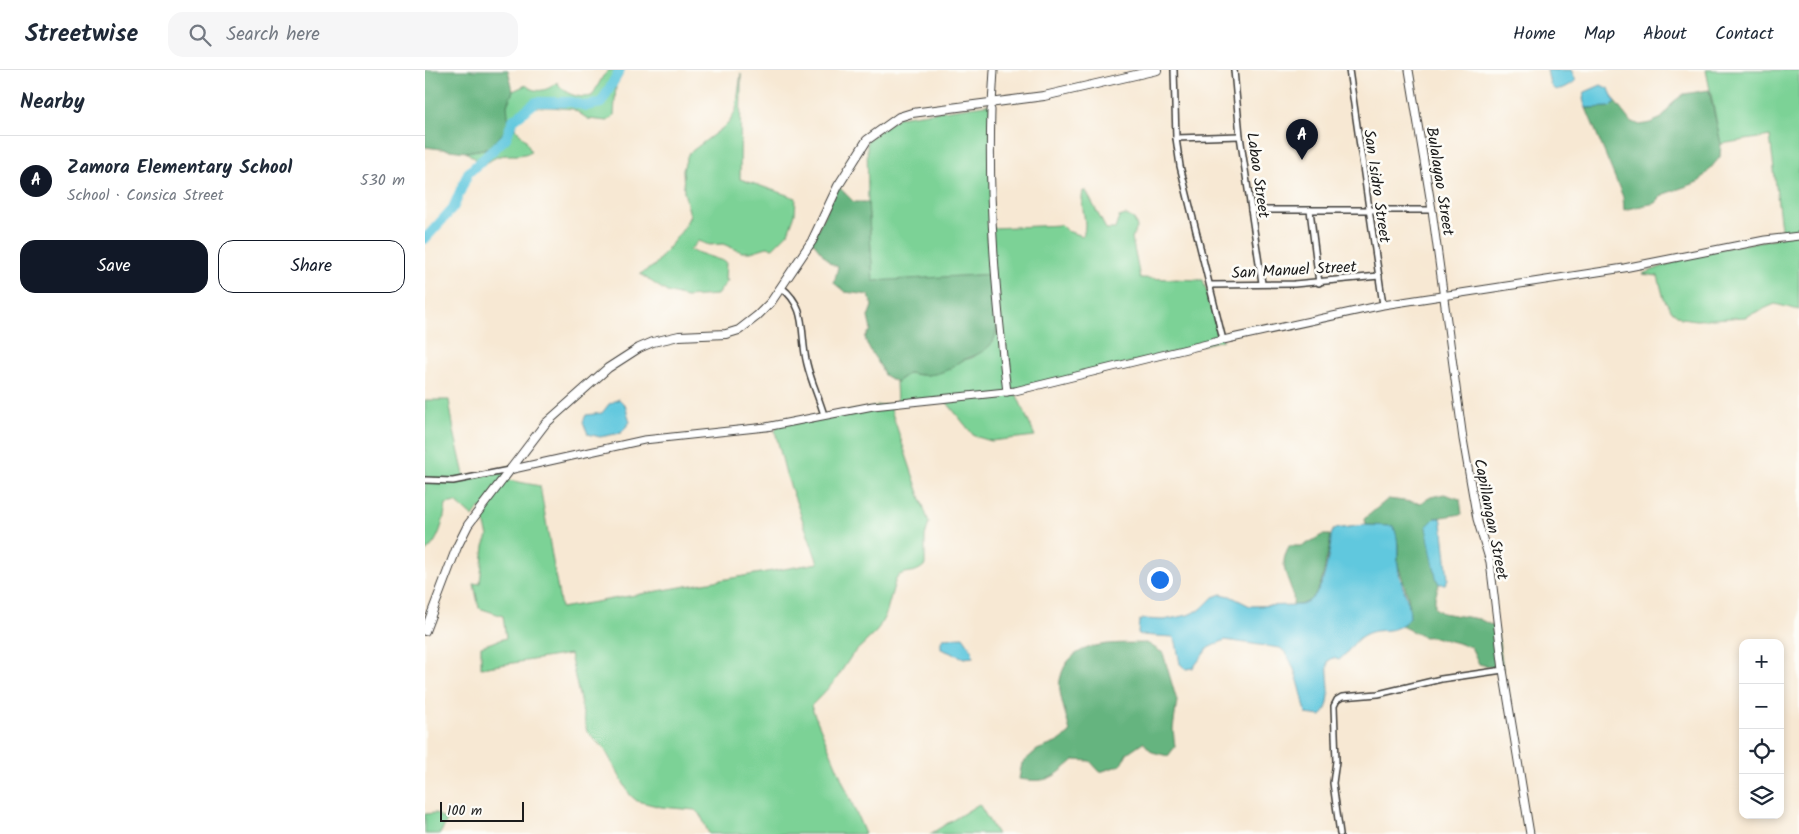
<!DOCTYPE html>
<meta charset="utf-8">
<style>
:root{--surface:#fff;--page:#f6f6f7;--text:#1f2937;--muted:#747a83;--line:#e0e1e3;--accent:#111827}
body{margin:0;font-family:Kalam,sans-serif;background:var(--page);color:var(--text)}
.controls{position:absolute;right:15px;bottom:15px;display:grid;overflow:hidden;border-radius:10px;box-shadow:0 2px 8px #0003}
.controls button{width:45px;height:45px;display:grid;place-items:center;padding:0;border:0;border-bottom:1px solid var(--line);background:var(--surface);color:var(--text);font:25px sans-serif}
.scale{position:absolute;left:15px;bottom:12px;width:84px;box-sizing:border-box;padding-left:5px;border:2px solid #1c1c1c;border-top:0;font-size:14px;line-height:18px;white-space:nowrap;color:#1c1c1c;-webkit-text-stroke:4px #fdfcf7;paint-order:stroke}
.you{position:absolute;left:734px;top:509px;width:18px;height:18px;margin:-12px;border:4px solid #fff;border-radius:50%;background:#1a73e8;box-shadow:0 0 0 8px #1a73e833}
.badge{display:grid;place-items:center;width:32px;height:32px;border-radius:50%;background:var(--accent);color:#fff;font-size:16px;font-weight:700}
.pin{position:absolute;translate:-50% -41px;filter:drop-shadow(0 1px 2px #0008)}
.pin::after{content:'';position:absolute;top:26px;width:18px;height:15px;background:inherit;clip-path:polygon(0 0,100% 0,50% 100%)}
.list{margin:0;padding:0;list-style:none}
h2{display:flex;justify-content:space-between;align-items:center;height:65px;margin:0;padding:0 20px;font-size:21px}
h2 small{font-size:16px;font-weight:400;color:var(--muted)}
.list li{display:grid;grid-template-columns:32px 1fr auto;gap:15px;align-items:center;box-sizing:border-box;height:90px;padding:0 20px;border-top:1px solid var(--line)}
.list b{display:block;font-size:19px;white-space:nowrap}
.list p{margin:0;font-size:16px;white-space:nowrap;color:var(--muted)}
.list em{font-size:16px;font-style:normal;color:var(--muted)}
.actions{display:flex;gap:10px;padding:15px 20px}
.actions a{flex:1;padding:11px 0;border:1px solid var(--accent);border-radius:15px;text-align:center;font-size:18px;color:var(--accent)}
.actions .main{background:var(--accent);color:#fff}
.icon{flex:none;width:28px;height:28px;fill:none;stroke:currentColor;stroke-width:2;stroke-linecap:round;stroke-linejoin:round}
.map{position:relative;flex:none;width:1374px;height:764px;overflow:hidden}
header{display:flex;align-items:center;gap:30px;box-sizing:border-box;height:70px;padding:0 25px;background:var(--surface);border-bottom:1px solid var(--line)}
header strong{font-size:24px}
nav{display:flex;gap:28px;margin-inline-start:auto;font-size:18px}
.search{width:350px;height:45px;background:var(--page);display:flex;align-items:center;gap:12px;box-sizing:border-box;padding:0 18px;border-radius:15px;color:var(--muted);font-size:19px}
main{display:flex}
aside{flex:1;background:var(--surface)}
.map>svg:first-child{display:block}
.green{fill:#7cd296;stroke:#4c7759}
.forest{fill:#65b47f;stroke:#40684e}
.water{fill:#61c8de;stroke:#3e727d}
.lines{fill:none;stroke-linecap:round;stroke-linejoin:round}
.river{stroke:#61c8de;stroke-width:10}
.minor-casing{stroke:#3d3b37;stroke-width:8}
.tertiary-casing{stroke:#3d3b37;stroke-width:9}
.secondary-casing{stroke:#3d3b37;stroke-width:10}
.minor{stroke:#fff;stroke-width:5}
.tertiary{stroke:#fff;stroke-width:7}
.secondary{stroke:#fff;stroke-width:8}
.labels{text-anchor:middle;stroke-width:5;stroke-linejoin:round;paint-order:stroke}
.street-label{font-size:16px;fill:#1c1c1c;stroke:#fdfcf7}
</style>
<header>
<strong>Streetwise</strong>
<div class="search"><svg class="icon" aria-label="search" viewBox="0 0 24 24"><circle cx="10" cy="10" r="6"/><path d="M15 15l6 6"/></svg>Search here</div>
<nav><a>Home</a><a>Map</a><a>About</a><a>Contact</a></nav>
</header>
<main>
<aside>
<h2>Nearby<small></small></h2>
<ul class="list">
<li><span class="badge">A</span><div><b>Zamora Elementary School</b><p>School · Consica Street</p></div><em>530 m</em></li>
</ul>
<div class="actions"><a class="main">Save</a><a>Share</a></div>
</aside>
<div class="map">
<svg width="1374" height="764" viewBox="0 0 1374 764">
<rect width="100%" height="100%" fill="#fdfcf7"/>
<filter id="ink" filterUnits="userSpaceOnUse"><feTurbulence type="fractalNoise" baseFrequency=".02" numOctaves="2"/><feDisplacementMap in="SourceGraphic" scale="10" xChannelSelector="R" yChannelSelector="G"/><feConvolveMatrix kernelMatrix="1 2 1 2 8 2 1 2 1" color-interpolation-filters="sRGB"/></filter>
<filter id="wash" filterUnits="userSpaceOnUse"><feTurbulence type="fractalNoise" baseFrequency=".0096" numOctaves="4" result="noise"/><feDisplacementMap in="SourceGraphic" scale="20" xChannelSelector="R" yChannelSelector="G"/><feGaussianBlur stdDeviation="1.12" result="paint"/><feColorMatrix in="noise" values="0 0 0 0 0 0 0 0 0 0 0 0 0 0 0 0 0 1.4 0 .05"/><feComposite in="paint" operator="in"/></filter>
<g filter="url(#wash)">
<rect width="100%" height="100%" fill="#f7e8d3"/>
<g class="green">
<path d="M184 0H196L198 4 191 16 189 45 183 51 163 49 148 39 126 37H111L94 45 90 58 101 70 106 82C85 90 80 78 59 95L41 82 64 78 88 21 101 15C110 24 123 21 132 12 139 24 153 29 167 26L178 6Z"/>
<polygon points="1281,0 1374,0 1374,240 1350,234 1320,247 1272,250 1256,248 1247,241 1239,229 1233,206 1217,204 1274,183 1357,167 1345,66 1296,74"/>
<polygon points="316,3 315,109 371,128 370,144 363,163 348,178 342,177 326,182 317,182 298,174 284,175 273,171 265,180 301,192 300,210 303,210 292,225 261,227 242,222 215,204 229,196 259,158 265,145 259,122 258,99 263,84 304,53 311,40"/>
<path d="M567 34V158L636 155 642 161 658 166C664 151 654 137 658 121H661L681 159H690L694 147 701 145 709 149 712 158 707 168 715 208 778 210 798 270 590 321 610 366 566 371 549 366 519 329 472 334 471 312 484 303C506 309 517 301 536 291 540 289 546 289 550 286 558 280 565 270 572 263L570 211 569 204 448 212 443 132 442 70 474 47Z"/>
<path d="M0 330H24L29 361 40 409 84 400 78 409 115 416 136 538 393 493 361 404 350 361 354 354 464 334 504 453 500 466V495C489 506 480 499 471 508L461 544 452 561 427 585 410 611 386 636 440 764H284L276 746 270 740 236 737 212 731 205 725 179 678 162 662 145 584 56 598V576L81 568 78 546 54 538 49 514 55 513 59 476 63 466 55 437 48 447 31 432 21 434C19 450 14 473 0 482Z"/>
<polygon points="554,734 572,764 505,764"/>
<polygon points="11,743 22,751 15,764 0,764 0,744"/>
</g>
<g class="forest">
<polygon points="0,0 83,0 88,21 82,35 84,56 64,78 41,82 0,77"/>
<polygon points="1284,20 1296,74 1295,87 1274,112 1239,124 1230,133 1199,140 1198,127 1161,38 1185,37 1190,32 1205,51 1215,55 1225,53 1237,48 1248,32 1259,24"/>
<path d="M413 116 429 132H443L448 211 569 204C570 222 574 244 571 262 569 279 552 285 538 290 532 292 528 298 522 300 509 306 497 306 484 303L471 312 459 305C454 289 443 283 440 267L446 260 443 247 447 236 444 225 420 222 409 213 413 197 405 193 387 171Z"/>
<path d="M1019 424 1035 429 1037 444 1010 448 1004 469 1014 514 1010 528V538L1017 543 1054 549 1072 558 1078 600 1054 594 1046 577C1036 574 1007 565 999 567L976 556 984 548 983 527 973 495V474L968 456 940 455 939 449 963 429 995 433 1006 427Z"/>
<path d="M897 465H905C906 475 903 481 901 491 897 511 893 536 868 535 871 520 858 507 859 491 859 486 863 480 864 476H878Z"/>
<path d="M722 573 738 583 752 631 748 659 750 677 743 686 727 682 718 672 702 683 696 695 675 702 665 691 649 690C627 709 623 713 594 709L597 693 612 680 633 672 645 663C643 649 632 622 635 610 643 568 690 574 722 573Z"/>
</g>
<g class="water">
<path d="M1122 0H1146L1151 10C1147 14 1146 14 1141 17 1125 25 1125 13 1122 0Z"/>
<polygon points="1176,15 1184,19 1190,32 1185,37 1161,38 1158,29 1160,22"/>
<polygon points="194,329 200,335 205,352 196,363 175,367 163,364 158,352 161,345 177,343 184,334"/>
<polygon points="1010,448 1016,448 1017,452 1023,509 1020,514 1014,514 1011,508 1001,457"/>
<path d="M940 455 968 456C975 469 972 481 973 495 974 513 985 528 985 548 965 568 958 555 939 565 928 571 922 585 914 590L908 588 903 591C901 608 910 632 896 646L881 644C878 628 869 586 855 578L800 570 783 578 768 598 761 599 755 594 751 572 748 567 715 565 713 563 714 551 718 549 739 550 763 545 776 539 788 527 796 524 805 526 825 536 876 535C899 527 900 499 905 478 907 470 904 466 909 459Z"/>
<polygon points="538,567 547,580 548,587 539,588 516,579 516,572 518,568"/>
</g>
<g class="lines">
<polyline class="river" points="0,169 28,138 43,103 81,68 88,50 111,32 146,32 161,36 176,33 195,0"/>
</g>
</g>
<g filter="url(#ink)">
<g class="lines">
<defs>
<g id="minor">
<polyline points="749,0 751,68 755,96 798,270"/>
<polyline points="809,0 815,66 837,213"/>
<polyline points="924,0 958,235"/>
<polyline points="751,68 815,66"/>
<polyline points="826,140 1007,140"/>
<polyline points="885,140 894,213"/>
<polyline points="785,215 869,214 954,206"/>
<path d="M356 217C384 239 374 263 382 294 386 311 394 328 399 345"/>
<polyline points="0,410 28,411 84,400"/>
<polyline points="915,764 908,713 911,691 909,636 912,630 917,627 953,624 1016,609 1078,600"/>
</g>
<g id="tertiary">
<polyline points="984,0 1007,140 1038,369 1052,449 1065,492 1078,600 1105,764"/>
<polyline points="567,34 569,0"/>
<path d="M566 40C563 134 571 228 582 322"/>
<polyline points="84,400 219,370 341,357 448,336 590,321 798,270 958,235 1199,198 1340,170 1374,166"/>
</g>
<polyline id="secondary" points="0,561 32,477 43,455 120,354 183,298 214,278 228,272 254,266 301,264 314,260 332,246 346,232 387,171 413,116 442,70 474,47 487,43 619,26 732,0"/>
</defs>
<use href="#minor" class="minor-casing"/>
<use href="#tertiary" class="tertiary-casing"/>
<use href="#secondary" class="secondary-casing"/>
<use href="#minor" class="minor"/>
<use href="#tertiary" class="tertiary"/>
<use href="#secondary" class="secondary"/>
</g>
</g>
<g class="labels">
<g class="street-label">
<text transform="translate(834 105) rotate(82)" y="6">Labao Street</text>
<text transform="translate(1016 111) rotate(81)" y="6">Bulalayao Street</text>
<text transform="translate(953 116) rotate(82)" y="6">San Isidro Street</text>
<text transform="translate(869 199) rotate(-3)" y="6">San Manuel Street</text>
<text transform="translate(1067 449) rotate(79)" y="6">Capillangan Street</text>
</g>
</g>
</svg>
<div class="controls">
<button>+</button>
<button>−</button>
<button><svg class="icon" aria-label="locate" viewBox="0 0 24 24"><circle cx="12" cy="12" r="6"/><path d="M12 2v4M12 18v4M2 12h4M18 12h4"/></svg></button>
<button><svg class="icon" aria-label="layers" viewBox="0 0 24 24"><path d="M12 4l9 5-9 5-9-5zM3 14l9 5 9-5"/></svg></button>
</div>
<div class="scale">100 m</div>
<div class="you"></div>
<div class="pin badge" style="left:877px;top:90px">A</div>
</div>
</main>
